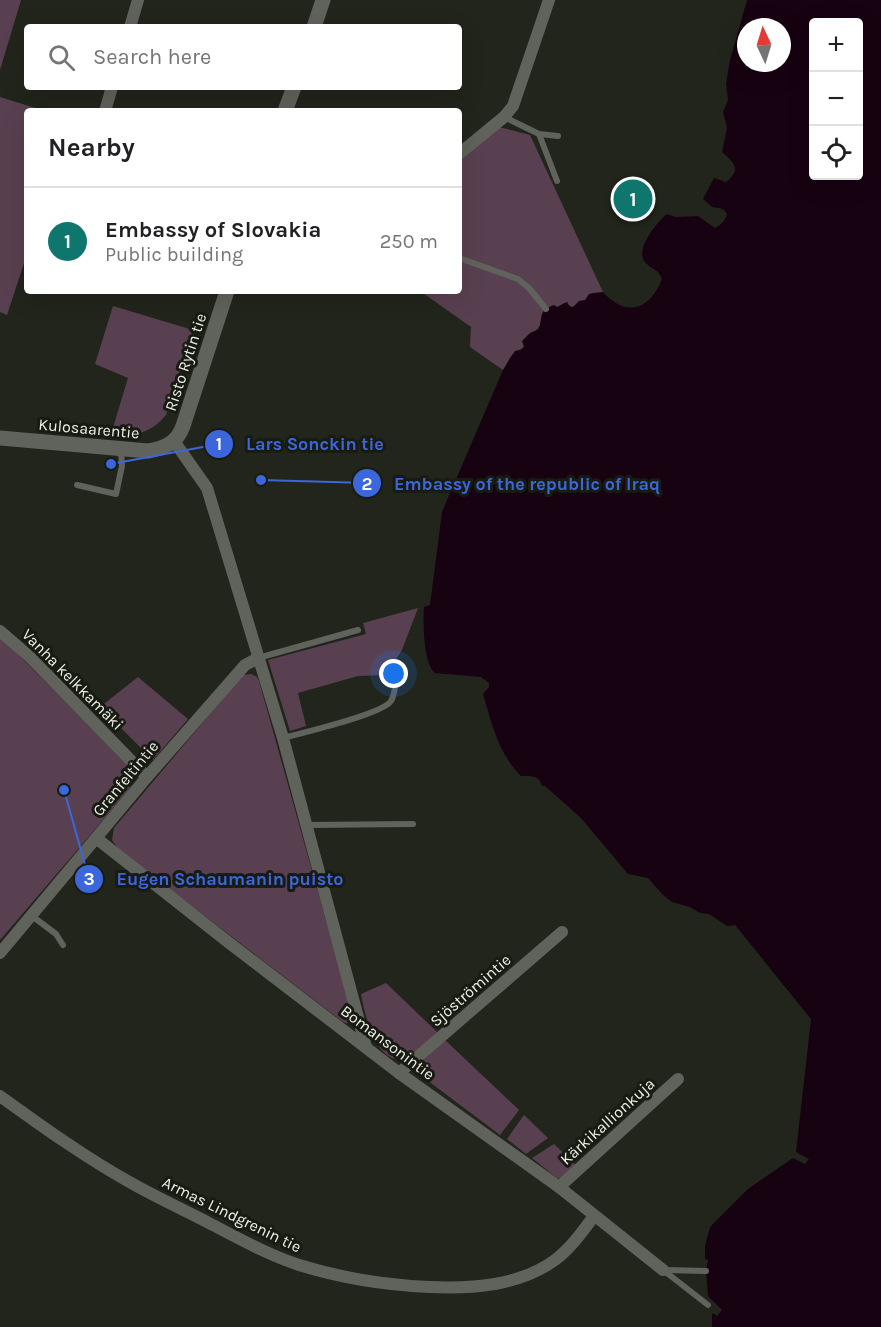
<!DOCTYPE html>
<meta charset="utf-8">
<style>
:root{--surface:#fff;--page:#f6f6f6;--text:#202124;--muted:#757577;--line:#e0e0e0;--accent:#0f766e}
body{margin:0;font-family:Karla,sans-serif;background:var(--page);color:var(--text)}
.controls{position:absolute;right:18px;top:18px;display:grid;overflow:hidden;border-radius:6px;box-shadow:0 6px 24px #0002}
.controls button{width:54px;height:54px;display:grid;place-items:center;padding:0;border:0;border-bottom:2px solid var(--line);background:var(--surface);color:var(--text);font:30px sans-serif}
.compass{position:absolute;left:737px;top:18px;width:54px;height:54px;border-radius:50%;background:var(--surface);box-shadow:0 6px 24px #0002;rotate:356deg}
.you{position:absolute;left:394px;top:674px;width:21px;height:21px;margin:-15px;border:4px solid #fff;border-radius:50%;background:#1a73e8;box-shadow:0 0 0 9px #1a73e833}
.badge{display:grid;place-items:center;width:39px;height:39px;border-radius:50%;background:var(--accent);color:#fff;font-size:20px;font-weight:700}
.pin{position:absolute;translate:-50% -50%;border:3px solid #fff;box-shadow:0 2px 6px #0006}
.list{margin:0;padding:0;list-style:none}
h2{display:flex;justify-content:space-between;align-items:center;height:78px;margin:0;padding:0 24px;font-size:26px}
h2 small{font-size:20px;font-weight:400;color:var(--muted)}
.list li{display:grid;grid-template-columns:39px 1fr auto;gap:18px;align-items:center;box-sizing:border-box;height:108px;padding:0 24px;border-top:2px solid var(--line)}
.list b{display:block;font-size:22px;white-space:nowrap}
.list p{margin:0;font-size:20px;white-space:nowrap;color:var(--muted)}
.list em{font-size:20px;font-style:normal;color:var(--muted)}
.icon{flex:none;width:33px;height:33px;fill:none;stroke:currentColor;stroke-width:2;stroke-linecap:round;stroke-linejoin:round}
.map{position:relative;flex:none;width:881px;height:1327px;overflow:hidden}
.search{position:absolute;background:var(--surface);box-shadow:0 6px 24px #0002;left:24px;top:24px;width:438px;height:66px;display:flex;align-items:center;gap:15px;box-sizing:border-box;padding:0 21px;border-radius:6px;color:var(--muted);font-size:22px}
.panel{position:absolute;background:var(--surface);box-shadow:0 6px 24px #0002;left:24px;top:108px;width:438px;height:186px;border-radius:6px}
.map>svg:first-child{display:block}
.green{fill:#594050}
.water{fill:#170211;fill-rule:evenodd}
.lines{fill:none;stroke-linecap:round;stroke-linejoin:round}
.service{stroke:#60625c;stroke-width:6}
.minor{stroke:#60625c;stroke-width:12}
.tertiary{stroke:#60625c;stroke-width:15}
.labels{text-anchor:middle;stroke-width:6;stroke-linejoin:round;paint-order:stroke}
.street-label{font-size:16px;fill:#eef0e9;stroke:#181b11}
.leader{fill:none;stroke:#3c66db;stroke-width:2}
.callout-dot{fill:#3c66db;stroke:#181b11;stroke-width:2}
.mark-label{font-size:18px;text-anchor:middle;font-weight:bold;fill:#fff}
.callout-label{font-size:18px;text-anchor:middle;font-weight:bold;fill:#3c66db;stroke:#181b11;stroke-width:6;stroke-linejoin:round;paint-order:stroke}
</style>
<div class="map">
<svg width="881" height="1327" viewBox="0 0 881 1327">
<rect width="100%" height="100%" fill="#22251b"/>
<g class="green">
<polygon points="0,0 21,0 0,70"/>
<polygon points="0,97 45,111 27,111 27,254 7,315 0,312"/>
<path d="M499 127 530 135 603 292 592 293 585 301 573 307 564 303C546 314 538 329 525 345 521 350 518 350 513 354 509 357 506 366 503 370L470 347 471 327 420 291H459V162Z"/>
<path d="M113 306 193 330 166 415C152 432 134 438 111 434L128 378 95 364Z"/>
<polygon points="418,608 402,650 386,675 358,676 298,693 306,726 290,731 268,660 366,634 363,623"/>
<polygon points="0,636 134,771 136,776 127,792 0,940"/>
<polygon points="251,674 257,677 259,681 352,1014 352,1019 349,1024 343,1022 119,850 112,840 114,828 243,675"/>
<polygon points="138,677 188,719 153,760 100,707"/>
<path d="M386 983 437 1032C429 1040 417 1056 405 1059 375 1065 365 1014 361 994Z"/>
<polygon points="445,1040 519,1110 500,1135 419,1074 416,1069 417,1064"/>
<polygon points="524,1115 548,1138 526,1154 507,1139"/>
<polygon points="554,1144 577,1166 563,1178 557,1178 532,1158"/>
</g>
<path class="water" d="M747 0H881V1327H712V1315L713 1313 717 1316 722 1310 708 1296 706 1271 708 1260 705 1259V1246L710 1227 748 1189 793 1158 805 1164 809 1159 796 1152 811 1019 735 925 727 926 709 914 700 913 690 907 672 902 663 895 648 878 628 874 581 818 545 786H542C539 775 531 776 521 776 498 753 492 724 483 694L489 687V683L481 677 435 673C423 663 423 622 424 607L430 605 442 512 503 370 515 351 521 350 524 347 522 341 530 333 539 329C543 316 538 311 554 305L557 307 567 302 570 307H573L579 301 585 300 589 294 603 292C626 318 650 310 662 279 657 267 654 272 646 263 633 251 657 222 667 214L676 217 698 216 715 228C721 225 726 220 727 214 722 206 719 209 712 207L703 199 714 178 726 182C743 168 733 162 722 152L727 128 723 112 728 100 726 84 730 60ZM814 22H858V176H814ZM746 27H782V63H746Z"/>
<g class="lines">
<g class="service">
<polyline points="504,117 539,134 558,136"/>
<polyline points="539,134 557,181"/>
<polyline points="459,258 518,279 529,288 546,309"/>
<polyline points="77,485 116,494 122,466 121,450"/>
<polyline points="258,658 358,630"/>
<path d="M283 738C302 733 383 714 391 701 395 695 395 685 396 678"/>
<polyline points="307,825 413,824"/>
<polyline points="32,916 56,934 63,945"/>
<polyline points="663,1270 708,1305"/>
<polyline points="664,1270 706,1271"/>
</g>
<g class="minor">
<polyline points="130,27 138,0"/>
<polyline points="105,111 112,87"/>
<polyline points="459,154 504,117 513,106 549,0"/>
<polyline points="174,441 207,488 283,738 366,1047"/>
<polyline points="0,631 30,657 147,777"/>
<polyline points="96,838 228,942 399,1073 559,1187 663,1270"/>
<polyline points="0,953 147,777 245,665 258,658"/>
<polyline points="399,1073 562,932"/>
<path d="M0 1096C43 1127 86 1158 133 1184 158 1198 184 1210 209 1223 238 1238 268 1255 299 1265 341 1278 385 1285 429 1287 472 1289 519 1286 555 1260 571 1248 582 1232 594 1216"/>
<polyline points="559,1187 678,1079"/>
</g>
<g class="tertiary">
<polyline points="314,27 323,0"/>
<polyline points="285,111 294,87"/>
<path d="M0 438 148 451C165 448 177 443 183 426L227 291"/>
</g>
</g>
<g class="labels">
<g class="street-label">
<text transform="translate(185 362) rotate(-72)" y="6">Risto Rytin tie</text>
<text transform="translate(89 428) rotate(5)" y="6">Kulosaarentie</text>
<text transform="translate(73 679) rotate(45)" y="6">Vanha kelkkamäki</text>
<text transform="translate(125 778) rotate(-50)" y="6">Granfeltintie</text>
<text transform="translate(470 990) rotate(-41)" y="6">Sjöströmintie</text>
<text transform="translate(388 1042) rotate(37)" y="6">Bomansonintie</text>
<text transform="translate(607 1121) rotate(-42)" y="6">Kärkikallionkuja</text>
<text transform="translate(232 1214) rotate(26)" y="6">Armas Lindgrenin tie</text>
</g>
</g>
<path class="leader" d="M111 464L219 444M261 480L367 483M64 790L89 879"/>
<g class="callout-dot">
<circle cx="111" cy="464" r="6"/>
<circle cx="261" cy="480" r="6"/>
<circle cx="64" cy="790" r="6"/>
<circle cx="219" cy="444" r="15"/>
<circle cx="367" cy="483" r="15"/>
<circle cx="89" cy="879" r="15"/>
</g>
<g class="mark-label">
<text x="219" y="450">1</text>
<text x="367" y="490">2</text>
<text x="89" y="885">3</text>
</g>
<g class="callout-label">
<text x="315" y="450">Lars Sonckin tie</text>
<text x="527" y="490">Embassy of the republic of Iraq</text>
<text x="230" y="885">Eugen Schaumanin puisto</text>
</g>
</svg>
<div class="controls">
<button>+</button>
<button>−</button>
<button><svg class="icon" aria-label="locate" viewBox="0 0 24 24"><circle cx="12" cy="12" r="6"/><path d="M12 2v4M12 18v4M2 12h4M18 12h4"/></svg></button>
</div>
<svg class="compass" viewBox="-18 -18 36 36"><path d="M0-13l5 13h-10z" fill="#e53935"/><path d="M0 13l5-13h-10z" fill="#757577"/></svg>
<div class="you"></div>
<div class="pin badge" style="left:633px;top:199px">1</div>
<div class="search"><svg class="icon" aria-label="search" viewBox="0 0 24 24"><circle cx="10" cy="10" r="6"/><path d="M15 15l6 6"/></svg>Search here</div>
<section class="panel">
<h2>Nearby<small></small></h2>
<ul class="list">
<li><span class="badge">1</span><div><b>Embassy of Slovakia</b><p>Public building</p></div><em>250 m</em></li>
</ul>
</section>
</div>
